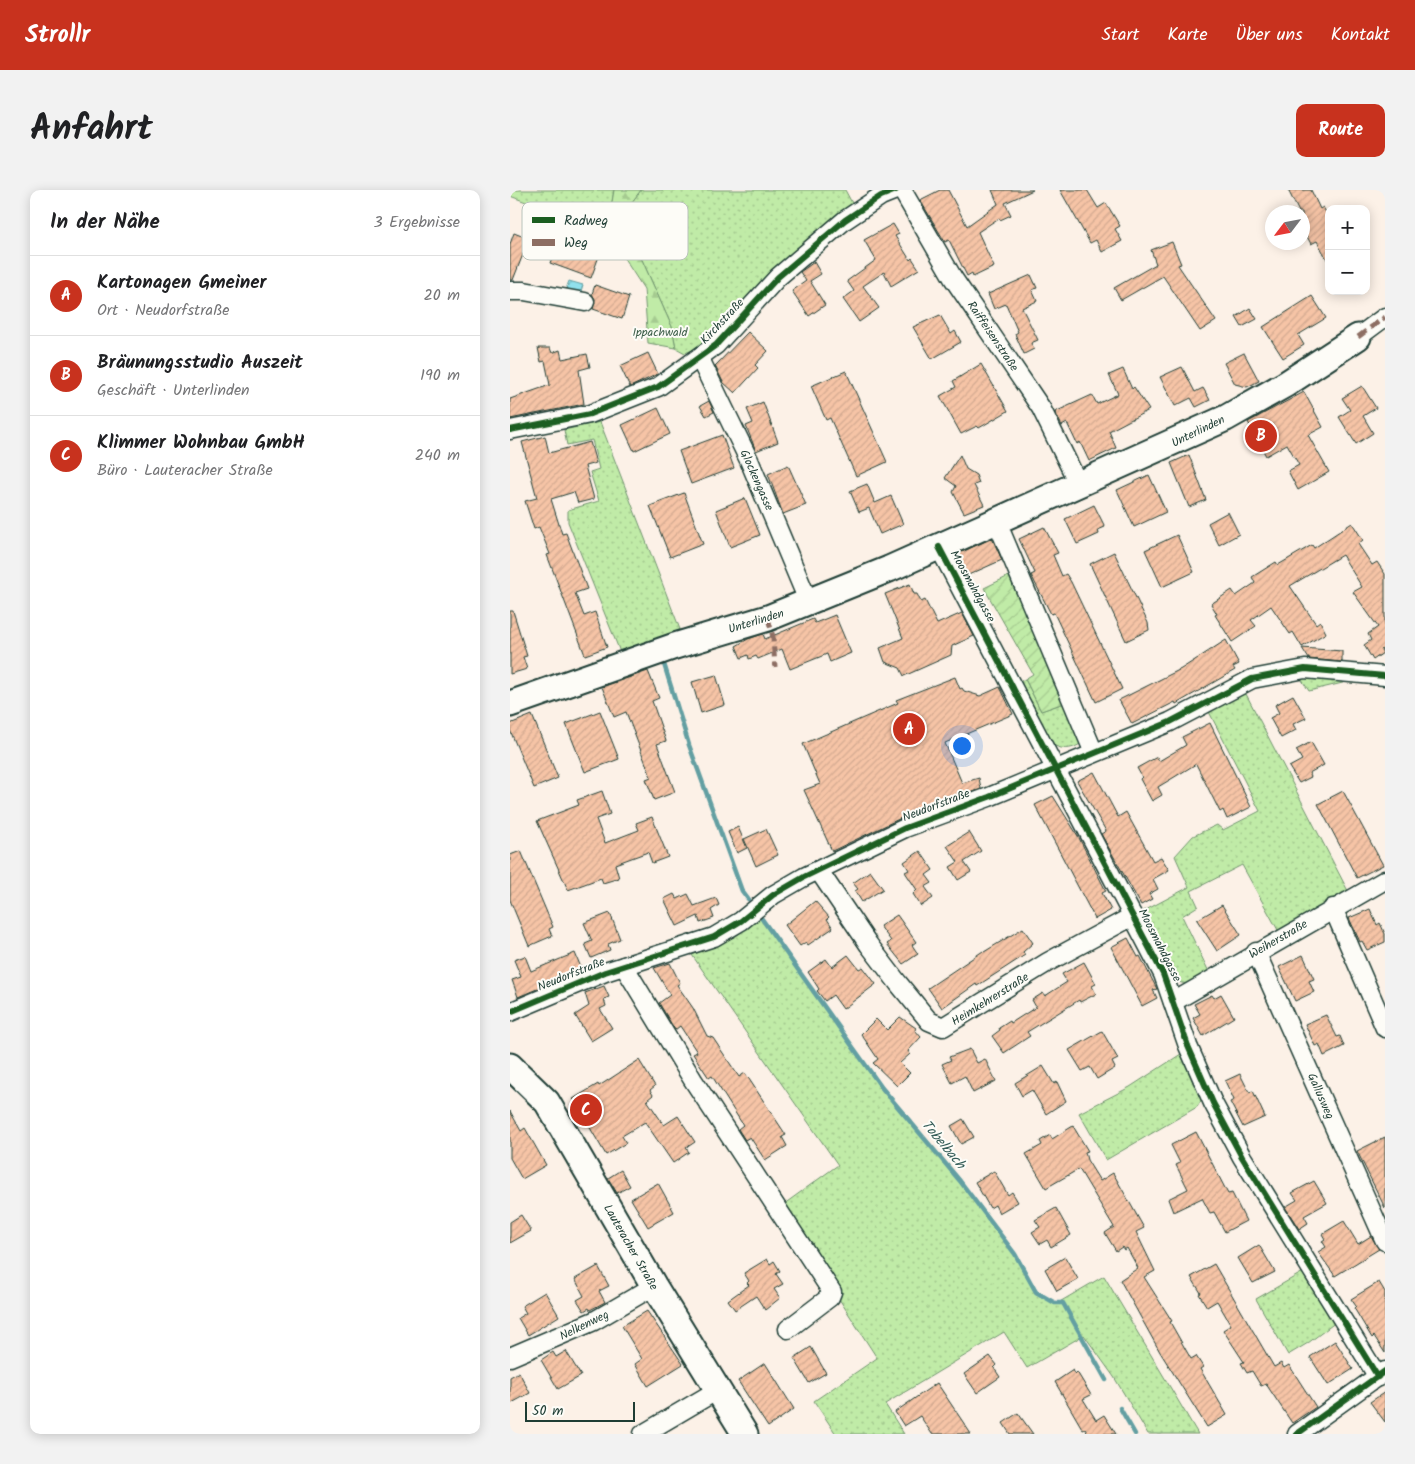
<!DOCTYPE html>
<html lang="de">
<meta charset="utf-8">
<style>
:root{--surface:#fff;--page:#f2f2f2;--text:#202124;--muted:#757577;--line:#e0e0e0;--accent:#c8321e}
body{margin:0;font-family:Kalam,sans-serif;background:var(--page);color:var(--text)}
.controls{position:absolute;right:15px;top:15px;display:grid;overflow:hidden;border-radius:10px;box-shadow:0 2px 12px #0003}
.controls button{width:45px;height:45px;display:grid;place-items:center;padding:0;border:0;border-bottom:1px solid var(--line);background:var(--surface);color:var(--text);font:25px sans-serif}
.compass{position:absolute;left:755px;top:15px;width:45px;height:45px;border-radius:50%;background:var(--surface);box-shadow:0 2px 12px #0003;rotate:238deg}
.scale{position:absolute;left:15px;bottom:12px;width:110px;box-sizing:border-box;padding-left:5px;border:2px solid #1f3d34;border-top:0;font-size:14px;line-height:18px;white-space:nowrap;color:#1f3d34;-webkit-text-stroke:4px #fdfcf7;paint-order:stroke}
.you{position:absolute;left:451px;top:555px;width:18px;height:18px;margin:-12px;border:4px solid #fff;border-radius:50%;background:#1a73e8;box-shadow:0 0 0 8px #1a73e833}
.badge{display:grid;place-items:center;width:32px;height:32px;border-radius:50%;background:var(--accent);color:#fff;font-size:16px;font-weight:700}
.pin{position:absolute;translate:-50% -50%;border:2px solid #fff;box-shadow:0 1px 5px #0006}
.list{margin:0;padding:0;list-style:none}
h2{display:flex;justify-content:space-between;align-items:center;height:65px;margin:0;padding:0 20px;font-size:21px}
h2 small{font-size:16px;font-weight:400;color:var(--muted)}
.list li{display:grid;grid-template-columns:32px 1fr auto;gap:15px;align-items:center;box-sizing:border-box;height:80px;padding:0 20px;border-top:1px solid var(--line)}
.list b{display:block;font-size:19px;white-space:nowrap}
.list p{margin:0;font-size:16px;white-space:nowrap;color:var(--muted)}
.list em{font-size:16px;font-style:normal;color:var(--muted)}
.map{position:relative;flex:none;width:875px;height:1244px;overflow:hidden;border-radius:10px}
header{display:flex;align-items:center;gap:30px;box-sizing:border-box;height:70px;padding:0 25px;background:var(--accent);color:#fff}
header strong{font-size:24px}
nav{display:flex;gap:28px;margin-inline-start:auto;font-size:18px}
.intro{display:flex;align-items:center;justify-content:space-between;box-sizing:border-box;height:120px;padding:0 30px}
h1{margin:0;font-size:35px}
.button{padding:12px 22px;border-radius:10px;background:var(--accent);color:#fff;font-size:18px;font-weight:700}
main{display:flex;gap:30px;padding:0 30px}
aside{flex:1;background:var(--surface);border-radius:10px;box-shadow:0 2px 12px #0003}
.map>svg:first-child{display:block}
.grass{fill:url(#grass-dots);stroke:#70946e}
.forest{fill:url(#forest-firs);stroke:#70946e}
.garden{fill:url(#garden-furrows);stroke:#70946e}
.water{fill:url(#water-waves);stroke:#639fa2}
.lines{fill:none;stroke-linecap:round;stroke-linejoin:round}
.stream{stroke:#639fa2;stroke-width:4.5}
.building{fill:url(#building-hatch);stroke:#1f3d34}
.street-casing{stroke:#1f3d34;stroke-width:21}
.secondary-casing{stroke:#1f3d34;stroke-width:29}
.street{stroke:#fdfcf7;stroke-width:18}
.secondary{stroke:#fdfcf7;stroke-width:25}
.quiet{stroke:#8d6e63;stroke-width:5;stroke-dasharray:10 5;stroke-linecap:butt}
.cycleway-casing{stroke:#fdfcf7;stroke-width:9}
.cycleway{stroke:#1b5e20;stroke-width:6}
.labels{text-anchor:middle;stroke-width:4;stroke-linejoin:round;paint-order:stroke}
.street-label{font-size:12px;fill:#1f3d34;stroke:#fdfcf7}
.park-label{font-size:12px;fill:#3f604b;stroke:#fdfcf7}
.water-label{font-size:14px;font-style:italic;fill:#365e59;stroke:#fdfcf7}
.key{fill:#fdfcf7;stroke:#bac3bc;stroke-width:1}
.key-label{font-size:14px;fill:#1f3d34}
</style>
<header>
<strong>Strollr</strong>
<nav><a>Start</a><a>Karte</a><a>Über uns</a><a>Kontakt</a></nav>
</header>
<div class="intro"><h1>Anfahrt</h1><a class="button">Route</a></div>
<main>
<aside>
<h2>In der Nähe<small>3 Ergebnisse</small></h2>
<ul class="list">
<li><span class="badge">A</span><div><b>Kartonagen Gmeiner</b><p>Ort · Neudorfstraße</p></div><em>20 m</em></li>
<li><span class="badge">B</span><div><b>Bräunungsstudio Auszeit</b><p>Geschäft · Unterlinden</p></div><em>190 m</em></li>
<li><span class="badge">C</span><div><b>Klimmer Wohnbau GmbH</b><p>Büro · Lauteracher Straße</p></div><em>240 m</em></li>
</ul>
</aside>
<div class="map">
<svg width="875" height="1244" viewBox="0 0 875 1244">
<defs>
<pattern id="grass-dots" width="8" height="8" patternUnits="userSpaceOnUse" patternTransform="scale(1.25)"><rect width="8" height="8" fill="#c0eba7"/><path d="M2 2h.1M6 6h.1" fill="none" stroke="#a5ca90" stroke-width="1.8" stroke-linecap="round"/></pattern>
<pattern id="forest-firs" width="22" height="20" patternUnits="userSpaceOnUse" patternTransform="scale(1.25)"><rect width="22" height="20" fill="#c0eba7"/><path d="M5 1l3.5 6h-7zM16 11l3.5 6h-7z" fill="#a5ca90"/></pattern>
<pattern id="garden-furrows" width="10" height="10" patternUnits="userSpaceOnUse" patternTransform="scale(1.25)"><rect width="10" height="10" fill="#c0eba7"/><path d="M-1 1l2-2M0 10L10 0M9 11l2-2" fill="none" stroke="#a5ca90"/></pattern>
<pattern id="water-waves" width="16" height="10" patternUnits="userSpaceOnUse" patternTransform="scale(1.25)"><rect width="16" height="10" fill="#90e0ec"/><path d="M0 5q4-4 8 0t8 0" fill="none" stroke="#7cc1cb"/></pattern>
<pattern id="building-hatch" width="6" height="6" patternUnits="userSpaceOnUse" patternTransform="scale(1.25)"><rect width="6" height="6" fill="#f6c4a6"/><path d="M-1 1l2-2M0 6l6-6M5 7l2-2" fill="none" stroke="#d2a990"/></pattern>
</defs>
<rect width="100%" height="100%" fill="#fcf1e7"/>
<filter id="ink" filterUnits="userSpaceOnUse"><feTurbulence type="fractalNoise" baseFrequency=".02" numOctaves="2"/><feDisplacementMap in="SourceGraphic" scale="10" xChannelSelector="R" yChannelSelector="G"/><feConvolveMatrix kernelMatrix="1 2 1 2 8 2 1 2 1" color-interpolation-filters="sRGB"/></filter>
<g filter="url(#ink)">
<g class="grass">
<polygon points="0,0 104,0 97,42 0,6"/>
<polygon points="131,0 335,0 342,13 193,156 175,163 166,158 162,137 112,25"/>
<polygon points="90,232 171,442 110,462 58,332 58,320 89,311 80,282 89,279 82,250 57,255 54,240"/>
<polygon points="790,487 841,491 799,501"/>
<path d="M515 489 531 521 557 512 574 551C565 559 554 561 543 555L509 492Z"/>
<path d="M735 502 838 701 769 742 732 675 681 701 688 716 672 726 700 784C686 791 676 799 662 788L630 723 679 697 665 666 683 646 707 635 713 640 750 621 697 518Z"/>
<polygon points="251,727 371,899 450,992 505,1065 526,1102 546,1114 594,1086 688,1244 638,1244 604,1187 574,1145 517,1178 494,1142 375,1214 394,1244 326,1244 304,1211 367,1168 270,1017 328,975 182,765 226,746"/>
<polygon points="674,862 691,903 691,911 687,917 596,970 569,923 620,897"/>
<polygon points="795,1081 826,1132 798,1153 778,1165 746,1109"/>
</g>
<polygon class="forest" points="104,0 131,0 112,25 162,137 166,158 138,153 134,99 97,42"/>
<polygon class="garden" points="501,385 520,434 557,512 531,521 515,489 523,484 474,398"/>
<polygon class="water" points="59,91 73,95 70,104 56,99"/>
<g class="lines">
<g class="stream">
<polyline points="154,474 179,555 232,701 238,709"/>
<polyline points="252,729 372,898 450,991 505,1064 526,1102 545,1113 553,1113 596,1190"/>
<polyline points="610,1218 625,1244"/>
</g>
</g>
<g class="building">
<polygon points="430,0 438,0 457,36 488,14 482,0 523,0 495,13 501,25 490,30 489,28 468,42 484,77 463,87 462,83 457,86 439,50 435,52 410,10"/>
<polygon points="550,0 577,0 588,18 596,13 610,36 605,39 612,51 592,62 586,50 580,53"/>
<polygon points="778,0 801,0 810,19 813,17 819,28 819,73 807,51 801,54 792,37 792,22 789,22"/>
<polygon points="383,34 389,44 385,46 400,70 402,68 409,79 381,96 374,82 353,96 369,118 349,132 333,109 344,101 337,91 366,70 354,50"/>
<polygon points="4,43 19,49 3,90 0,90 0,54"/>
<polygon points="51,43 92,58 81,88 40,73"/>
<polygon points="662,52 671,74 668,75 706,131 690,141 653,86 611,110 604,98 646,74 641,60"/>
<polygon points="304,72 311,84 300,91 315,115 299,126 282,101 296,91 290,82"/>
<polygon points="521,85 527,98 522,100 527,111 512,118 528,150 521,153 524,159 514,164 505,144 508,142 496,114 484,119 478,104"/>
<polygon points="85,95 119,107 112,129 83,119 85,109 82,104"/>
<polygon points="802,106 816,128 788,145 794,155 773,168 753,137"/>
<polygon points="740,118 747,129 732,137 726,127"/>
<polygon points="430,125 441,144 445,141 451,152 422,169 403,137"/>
<polygon points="238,142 258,161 245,175 248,178 225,203 213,192 205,176"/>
<polygon points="28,158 40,158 42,163 50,160 52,169 77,164 80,177 69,180 74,214 0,229 0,209 40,195 35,171 31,172"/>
<polygon points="138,163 148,184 120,197 110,176"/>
<polygon points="734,163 749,191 737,197 725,194 714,173"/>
<polygon points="471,174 498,221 469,238 467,236 451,244 430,206 446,197 443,191"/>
<polygon points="672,177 685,202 693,198 700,210 686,217 681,208 665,216 650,187"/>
<polygon points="613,179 622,199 624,197 639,220 599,241 606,258 579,271 570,252 567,254 557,233 552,236 545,222 582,205 587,214 608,204 599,185"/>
<polygon points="336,181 377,272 346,286 320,228 316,230 301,196"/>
<polygon points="852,196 866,218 853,226 863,243 846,254 829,227 840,220 832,208"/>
<polygon points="794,202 813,237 798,245 819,282 788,300 778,281 789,275 777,254 756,266 738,232"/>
<polygon points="199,211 204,222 196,226 190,216"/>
<polygon points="253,212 268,252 246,261 236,236 243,233 237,219"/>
<polygon points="148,218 160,244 124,261 112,235"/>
<polygon points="212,245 224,278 181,294 169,261"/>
<polygon points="35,246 39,263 80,252 86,273 75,276 84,309 68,313 64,302 41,309 52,344 56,343 77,399 65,403 74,426 85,422 97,457 75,465 37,365 40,364 29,337 24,339 15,311 27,308 12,252"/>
<polygon points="450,265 456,279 466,285 469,293 464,295 474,315 454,323 443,302 446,296 435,288"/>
<polygon points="679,265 696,310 679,317 661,273"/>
<polygon points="278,275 296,315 273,324 258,284"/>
<polygon points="639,285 656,322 624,337 607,300"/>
<polygon points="357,294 365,313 381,306 393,334 370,344 359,318 349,322 340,301"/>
<polygon points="174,303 193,354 160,367 140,316"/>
<polygon points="235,308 250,345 220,357 206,320"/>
<polygon points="584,315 595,337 588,340 589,344 567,354 555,329"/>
<polygon points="718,322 729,344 709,355 698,333"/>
<polygon points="842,333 853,350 848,354 862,375 867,372 875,384 875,457 871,460 873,463 863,470 854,455 861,450 858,444 868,437 843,402 852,397 832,365 780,396 806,434 810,431 816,443 792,457 783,442 780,444 761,416 741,430 746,436 722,452 705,425 707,424 701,414 722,400 726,406 745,393 742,387 766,372 768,375 802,355 804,358"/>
<polygon points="534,337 548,363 543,365 552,386 556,384 561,392 612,499 586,512 544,423 541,424 521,385 525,383 509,349"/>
<polygon points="667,345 684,382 652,397 635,360"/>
<polygon points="482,348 492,370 456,386 445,365"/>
<polygon points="604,362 638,433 639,440 616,451 580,374"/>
<polygon points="400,394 404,404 407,404 411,412 415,410 427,434 452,423 464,446 442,456 441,465 394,486 390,478 375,472 370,458 393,448 375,404"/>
<polygon points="0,421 3,421 17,466 13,467 17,479 0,484"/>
<polygon points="325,425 341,463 320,472 317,464 280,479 272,459 248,469 246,466 239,469 238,465 231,468 226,456 238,449 253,444 255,449 303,429 305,433"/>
<polygon points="716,450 729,474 723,477 725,480 666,514 665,512 622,534 609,510 671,479"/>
<polygon points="792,458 832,461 832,472 799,469"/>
<polygon points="138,481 149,508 142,511 156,551 147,554 165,602 144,610 136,589 141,587 116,522 104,527 92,497"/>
<polygon points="206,485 215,515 191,523 182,492"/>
<polygon points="445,487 450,499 452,498 454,501 470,506 490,497 503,524 435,553 452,593 469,588 471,599 391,628 322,661 294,600 310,594 293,554 388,513 386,510"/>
<polygon points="783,505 796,528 783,534 786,540 771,548 760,528 769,523 765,515"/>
<polygon points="90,521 109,569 75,582 56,534"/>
<polygon points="22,525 48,588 24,598 0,540 0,534"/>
<polygon points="700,533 741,617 717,629 713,620 710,622 686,574 648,597 652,605 642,611 630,589 632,587 627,578 647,567 649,571 676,555 672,547"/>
<polygon points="801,552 814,575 799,583 801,587 789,593 779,577 792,570 786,560"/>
<polygon points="584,582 608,627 616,622 643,671 651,667 659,680 643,689 648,699 639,704 642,709 631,715 591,644 596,641 567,591"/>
<polygon points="92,601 100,624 86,629 95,653 129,640 126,633 142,627 158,667 142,673 138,662 105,674 109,688 93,693 91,688 58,700 27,631 69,615 67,610"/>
<polygon points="833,601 873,675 847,688 808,614"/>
<polygon points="543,606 568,646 596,701 592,703 601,720 585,729 525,615"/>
<polygon points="228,637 237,658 227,663 218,642"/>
<polygon points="256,639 268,665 246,676 234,649"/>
<polygon points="459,642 471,661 454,672 461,682 448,690 440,677 448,672 437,656"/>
<polygon points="11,661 43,737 39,739 42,746 19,756 0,710 0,665"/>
<polygon points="410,661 423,680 416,685 422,693 415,697 423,708 411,716 403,704 407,700 395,682 399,680 394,672"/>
<polygon points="360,681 373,699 352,712 345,701 348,699 343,693"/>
<polygon points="164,704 167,709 178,704 184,716 206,708 209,715 201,720 204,728 190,733 188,726 167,736 154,709"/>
<polygon points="305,711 319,727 317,729 323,738 298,755 296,752 290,756 275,735"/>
<polygon points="712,715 731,745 707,761 687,730"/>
<polygon points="860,719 867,735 870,733 875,744 875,752 857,760 852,751 850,752 839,728"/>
<polygon points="100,723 110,749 98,754 100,760 81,768 75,754 82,751 74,733"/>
<polygon points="387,725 406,752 402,755 408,764 393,774 377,754 381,751 370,736"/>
<polygon points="513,738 523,753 513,762 515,765 467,796 466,794 432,818 418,798 473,761 474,762"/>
<polygon points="618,748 628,767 630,766 647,799 643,800 647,808 632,816 601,757"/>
<polygon points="65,763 72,780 8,807 2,790 11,787 4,770 15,766 21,781"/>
<polygon points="338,765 349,779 353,777 366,794 333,819 323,805 315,811 307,801 309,799 298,782 316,769 322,777"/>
<polygon points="793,765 804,789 799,791 804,802 785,811 769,777"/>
<polygon points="574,772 586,794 582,796 586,804 570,812 569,810 517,842 520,846 494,863 482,846 490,840 489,838 500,831 501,833 526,817 522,810 533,803 535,806 557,792 552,784"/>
<polygon points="160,773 170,793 167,795 183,818 197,846 203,848 229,887 235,883 276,945 272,947 277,956 255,970 240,947 235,950 228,939 233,935 202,886 199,888 183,864 187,862 170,836 165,840 149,813 160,805 144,778"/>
<polygon points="94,796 99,807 94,809 96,816 90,819 102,838 81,851 65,825 79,816 75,803"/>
<polygon points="711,804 724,827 693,846 683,828 690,824 684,814 702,805 704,808"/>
<polygon points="816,825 827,847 830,846 834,856 814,866 809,854 805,856 795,834"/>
<polygon points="390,827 406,838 405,840 411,847 398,861 400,864 390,873 400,883 387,896 363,873 368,869 351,844 366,829 377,840"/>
<polygon points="592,841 608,869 602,872 605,878 587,889 580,877 572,881 559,860"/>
<polygon points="460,859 467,873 475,869 486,891 463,903 455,886 442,893 432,874 441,870 439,867"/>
<polygon points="129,870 145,896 140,900 143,905 137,910 154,935 168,926 185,952 176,958 179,962 163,973 135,932 112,946 116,953 96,965 63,909 88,894 89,896"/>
<polygon points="533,876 544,894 547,892 556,911 536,924 522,900 512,906 505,893"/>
<polygon points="730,884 739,902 743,901 755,927 733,937 720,912 724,910 715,891"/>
<polygon points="0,921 11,941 15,938 36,975 12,989 0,968"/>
<polygon points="453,929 464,947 451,954 441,936"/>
<polygon points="563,936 578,961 575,962 577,970 590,991 603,983 634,1038 626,1042 645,1081 634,1087 662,1131 660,1132 681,1169 686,1166 693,1177 690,1179 717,1225 697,1237 650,1162 610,1090 628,1078 617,1058 614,1060 612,1057 606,1061 595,1043 604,1037 569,979 536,998 516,964 532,955 530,951 540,945 542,949"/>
<polygon points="686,942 718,1004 722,1003 736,1031 715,1042 704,1022 700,1023 692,1008 663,1022 658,1009 678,999 666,975 670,973 661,955"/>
<polygon points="875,947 875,1018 847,961"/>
<polygon points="111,980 120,996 107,1003 98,988"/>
<polygon points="484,981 498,1005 502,1002 508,1012 489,1023 485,1015 480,1018 465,992"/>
<polygon points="804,991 817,1013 794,1026 798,1033 789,1039 775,1017 787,1010 782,1003"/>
<polygon points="148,993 164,1022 138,1037 121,1009"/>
<polygon points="546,1018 561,1045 541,1057 537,1050 530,1054 522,1042 530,1037 525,1030"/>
<polygon points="11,1025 21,1041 0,1053 0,1032"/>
<polygon points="834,1031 848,1054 861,1046 869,1059 825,1086 808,1062 816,1057 812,1051 815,1049 812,1044"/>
<polygon points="749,1055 765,1082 743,1093 728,1068"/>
<polygon points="555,1067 568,1089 547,1101 535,1079"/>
<polygon points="257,1069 260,1074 264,1071 270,1081 266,1084 273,1094 264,1099 270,1108 255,1120 246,1106 225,1120 218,1110 239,1095 237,1093 239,1091 234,1083"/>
<polygon points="704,1074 764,1177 771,1173 774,1178 779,1175 806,1217 782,1233 756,1194 751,1196 742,1181 737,1183 731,1173 734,1172 713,1140 721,1135 707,1111 697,1117 689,1104 691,1103 681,1087"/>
<polygon points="88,1076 99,1096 89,1101 95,1112 80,1120 79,1118 74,1121 67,1110 74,1106 65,1089"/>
<polygon points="869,1092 875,1102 875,1163 864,1146 862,1148 844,1118 846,1116 841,1109"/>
<polygon points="35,1102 49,1126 18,1145 8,1128 16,1123 12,1116"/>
<polygon points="137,1121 173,1174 138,1196 125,1174 132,1169 112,1136"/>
<polygon points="825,1151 843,1179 818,1195 800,1167"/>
<polygon points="301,1157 316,1183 299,1193 284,1168"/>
<polygon points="56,1161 71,1186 48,1199 31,1170 43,1162 46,1167"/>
<polygon points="480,1166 487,1175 484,1178 490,1187 467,1203 454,1184"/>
<polygon points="255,1173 284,1219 258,1237 228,1191"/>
<polygon points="563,1180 565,1184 567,1182 581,1205 573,1209 586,1230 594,1225 606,1244 578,1244 575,1239 573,1240 545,1192"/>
<polygon points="9,1182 20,1203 0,1214 0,1187"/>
<polygon points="427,1193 461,1244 422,1244 410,1226 394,1236 385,1222"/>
<polygon points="875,1202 875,1232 860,1212"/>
<polygon points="508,1223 523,1244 500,1244 493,1233"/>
</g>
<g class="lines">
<defs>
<g id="street">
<polyline points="392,0 443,88 531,218 569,295"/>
<polyline points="0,101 14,101 75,112"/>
<polyline points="848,147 875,127"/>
<polyline points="190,169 239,270 299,413"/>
<polyline points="0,240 80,224 148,197 206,155 268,87 335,30 371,6 386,0"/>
<polyline points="487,332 584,563"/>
<polyline points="429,357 653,784 678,856 703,913 732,967 868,1187"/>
<polyline points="309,681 359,755 388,793 419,831 433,837 538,772 623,726"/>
<polyline points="823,718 875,838"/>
<polyline points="746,762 875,1051"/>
<polyline points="114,776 183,890 322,1102 320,1107 278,1139"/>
<polyline points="663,812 875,690"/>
<polyline points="0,822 95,782 204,747 231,731 263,705 294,687 395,638 479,607 660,532 742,489 795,479 875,486"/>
<polyline points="0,1167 84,1131 144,1096"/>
<polyline points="133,1244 206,1201"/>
<polyline points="787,1244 875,1181"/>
</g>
<g id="secondary">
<polyline points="0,514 165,456 258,428 379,379 716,228 776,194 848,147"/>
<polyline points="0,876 37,912 144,1096 235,1244"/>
</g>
</defs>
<use href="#street" class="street-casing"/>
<use href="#secondary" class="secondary-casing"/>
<use href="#street" class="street"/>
<use href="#secondary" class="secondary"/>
<g class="quiet">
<polyline points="848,147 875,127"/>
<polyline points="258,428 263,447 265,477"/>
</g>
<defs>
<g id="cycleway">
<polyline points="0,240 80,224 148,197 206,155 268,87 335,30 371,6 386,0"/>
<polyline points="429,357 653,784 678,856 703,913 732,967 868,1187"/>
<polyline points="0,822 95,782 204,747 231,731 263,705 294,687 395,638 479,607 660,532 742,489 795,479 875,486"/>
<polyline points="787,1244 875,1181"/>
</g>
</defs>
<use href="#cycleway" class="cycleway-casing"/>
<use href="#cycleway" class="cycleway"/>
</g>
</g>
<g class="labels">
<g class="street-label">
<text transform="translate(212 131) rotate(-47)" y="4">Kirchstraße</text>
<text transform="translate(483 146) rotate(56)" y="4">Raiffeisenstraße</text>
<text transform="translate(688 241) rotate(-26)" y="4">Unterlinden</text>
<text transform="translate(247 290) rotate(66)" y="4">Glockengasse</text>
<text transform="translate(463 396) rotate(61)" y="4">Moosmahdgasse</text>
<text transform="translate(246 431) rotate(-17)" y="4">Unterlinden</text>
<text transform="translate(426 615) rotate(-21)" y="4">Neudorfstraße</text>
<text transform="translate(768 749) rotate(-30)" y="4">Weiherstraße</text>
<text transform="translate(650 755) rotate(63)" y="4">Moosmahdgasse</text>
<text transform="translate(61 784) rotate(-22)" y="4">Neudorfstraße</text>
<text transform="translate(480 809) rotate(-32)" y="4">Heimkehrerstraße</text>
<text transform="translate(811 906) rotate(66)" y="4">Gallusweg</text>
<text transform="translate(121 1057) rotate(60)" y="4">Lauteracher Straße</text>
<text transform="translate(74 1135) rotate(-26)" y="4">Nelkenweg</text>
</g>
<g class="park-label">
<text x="150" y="146">Ippachwald</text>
</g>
<g class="water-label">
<text transform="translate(434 954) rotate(50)" y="5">Tobelbach</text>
</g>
</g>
<rect x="12" y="12" width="166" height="58" rx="8" class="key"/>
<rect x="22" y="27" width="23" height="6" fill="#1b5e20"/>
<rect x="22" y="49" width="23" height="7" fill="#8d6e63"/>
<g class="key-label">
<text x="54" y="35">Radweg</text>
<text x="54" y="57">Weg</text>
</g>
</svg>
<div class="controls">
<button>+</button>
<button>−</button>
</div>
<svg class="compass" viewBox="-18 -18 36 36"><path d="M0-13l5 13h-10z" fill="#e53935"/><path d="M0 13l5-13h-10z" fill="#757577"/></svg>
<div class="scale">50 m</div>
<div class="you"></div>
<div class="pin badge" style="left:399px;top:539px">A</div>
<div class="pin badge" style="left:751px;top:246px">B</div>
<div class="pin badge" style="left:76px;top:920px">C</div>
</div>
</main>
